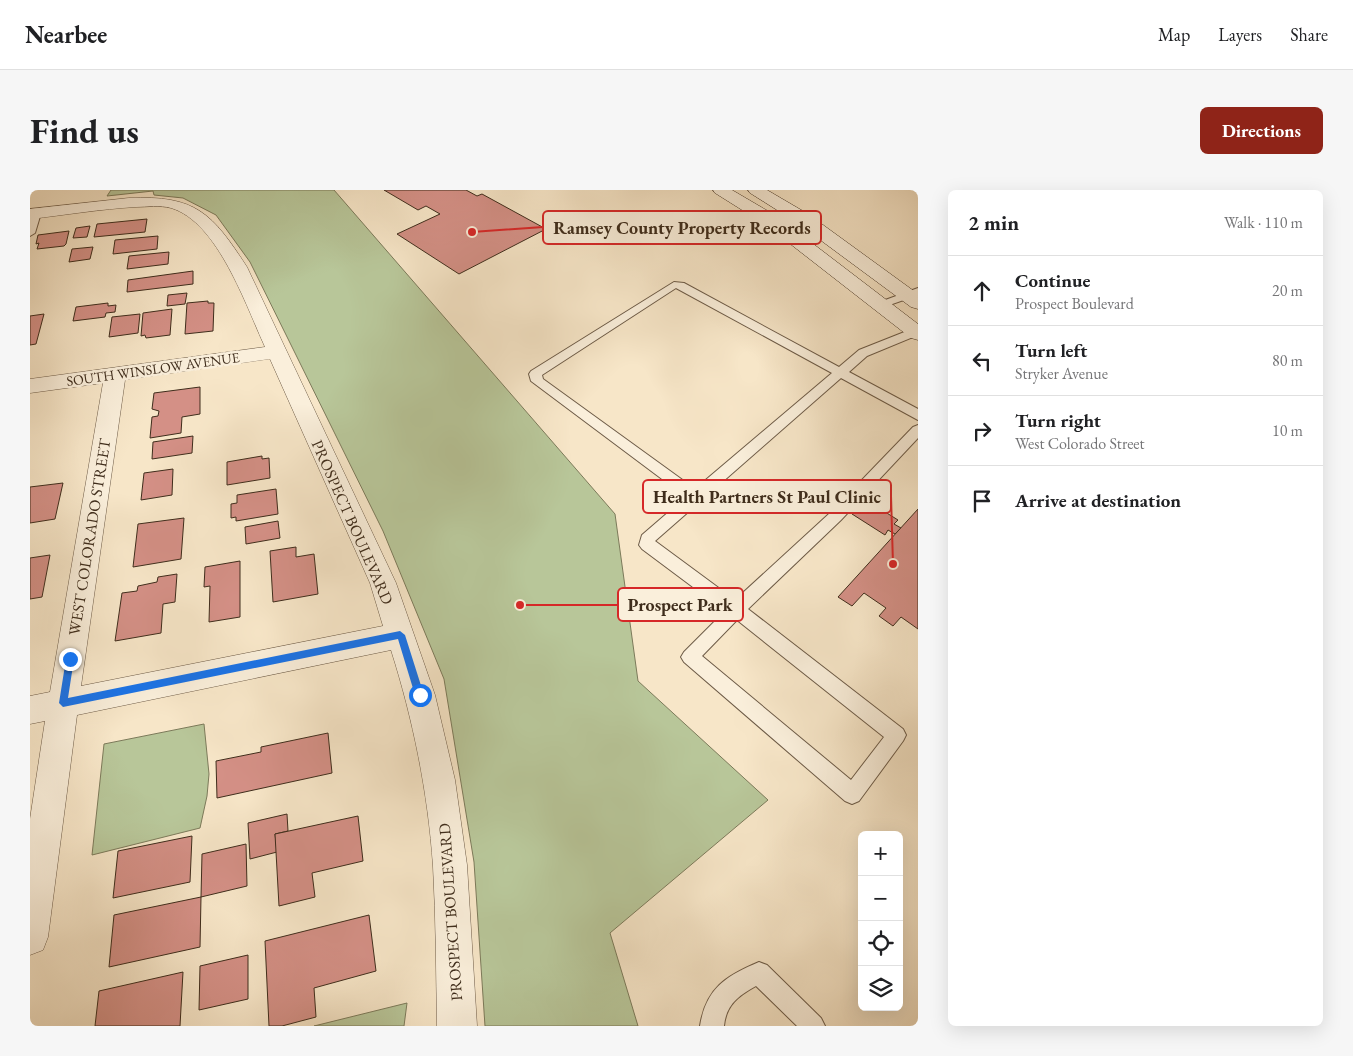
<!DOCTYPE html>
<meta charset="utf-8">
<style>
:root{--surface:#fff;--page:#f6f6f6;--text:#202124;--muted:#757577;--line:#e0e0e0;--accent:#8f2418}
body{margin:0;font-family:"EB Garamond",serif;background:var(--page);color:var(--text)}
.controls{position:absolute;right:15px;bottom:15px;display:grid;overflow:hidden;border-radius:8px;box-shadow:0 5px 20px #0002}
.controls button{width:45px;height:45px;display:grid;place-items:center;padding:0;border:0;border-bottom:1px solid var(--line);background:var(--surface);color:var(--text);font:25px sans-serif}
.stop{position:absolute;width:15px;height:15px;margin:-11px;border:4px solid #1a73e8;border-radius:50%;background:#fff}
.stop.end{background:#1a73e8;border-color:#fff;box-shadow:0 1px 5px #0008}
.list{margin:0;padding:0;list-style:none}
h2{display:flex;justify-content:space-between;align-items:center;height:65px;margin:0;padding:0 20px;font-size:21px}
h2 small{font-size:16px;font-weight:400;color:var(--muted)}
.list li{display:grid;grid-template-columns:32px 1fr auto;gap:15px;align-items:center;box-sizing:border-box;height:70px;padding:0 20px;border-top:1px solid var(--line)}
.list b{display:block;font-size:19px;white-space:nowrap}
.list p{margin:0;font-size:16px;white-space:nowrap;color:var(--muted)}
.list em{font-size:16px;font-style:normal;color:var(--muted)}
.icon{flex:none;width:28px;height:28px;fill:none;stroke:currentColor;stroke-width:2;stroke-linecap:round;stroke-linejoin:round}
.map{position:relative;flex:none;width:888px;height:836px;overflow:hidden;border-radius:8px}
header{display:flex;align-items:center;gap:30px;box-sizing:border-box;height:70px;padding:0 25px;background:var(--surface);border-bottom:1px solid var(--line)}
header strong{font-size:24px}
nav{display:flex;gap:28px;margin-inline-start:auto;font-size:18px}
.intro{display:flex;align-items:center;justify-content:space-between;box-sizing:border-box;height:120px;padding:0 30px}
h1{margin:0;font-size:35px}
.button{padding:12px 22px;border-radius:8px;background:var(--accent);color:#fff;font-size:18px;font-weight:700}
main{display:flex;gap:30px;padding:0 30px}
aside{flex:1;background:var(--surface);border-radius:8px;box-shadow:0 5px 20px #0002}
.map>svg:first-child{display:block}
.green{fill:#b8c699;stroke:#7c7a5a}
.building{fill:#d49086;stroke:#3f2d1c}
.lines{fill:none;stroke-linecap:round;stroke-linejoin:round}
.lane-casing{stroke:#6d5b47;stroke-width:2}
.street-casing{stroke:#6d5b47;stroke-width:1}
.secondary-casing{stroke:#3f2d1c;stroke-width:1}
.lane{fill:#faefdb;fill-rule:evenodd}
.street{fill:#faefdb;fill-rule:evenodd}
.secondary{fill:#faefdb;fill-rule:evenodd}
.route{fill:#1a73e8}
.labels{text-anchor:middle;stroke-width:5;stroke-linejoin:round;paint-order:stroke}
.far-street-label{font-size:14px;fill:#3f2d1c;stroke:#faefdb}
.street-label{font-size:16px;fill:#3f2d1c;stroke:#faefdb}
.leader{fill:none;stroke:#d62828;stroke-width:2}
.callout-dot{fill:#d62828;stroke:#faefdb;stroke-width:2}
.callout{fill:#faefdb;stroke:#d62828;stroke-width:2}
.callout-label{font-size:18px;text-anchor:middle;font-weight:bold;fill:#3f2d1c}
</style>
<header>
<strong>Nearbee</strong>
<nav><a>Map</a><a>Layers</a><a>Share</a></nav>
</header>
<div class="intro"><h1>Find us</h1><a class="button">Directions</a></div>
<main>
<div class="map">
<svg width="888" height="836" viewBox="0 0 888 836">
<rect width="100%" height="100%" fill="#f7e6c8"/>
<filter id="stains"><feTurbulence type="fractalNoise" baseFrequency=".004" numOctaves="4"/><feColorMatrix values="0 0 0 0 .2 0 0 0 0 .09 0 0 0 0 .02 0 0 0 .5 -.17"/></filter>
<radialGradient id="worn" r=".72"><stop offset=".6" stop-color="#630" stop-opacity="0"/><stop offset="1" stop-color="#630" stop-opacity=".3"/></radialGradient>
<g class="green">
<polygon points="81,0 304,0 585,324 608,491 738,610 580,743 608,836 455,836 444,672 414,489 353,341 220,72 186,25 153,8 124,5 123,1 77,6"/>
<polygon points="174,534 179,584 177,606 170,638 62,665 74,554"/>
<polygon points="377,813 374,836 284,836"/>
</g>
<g class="building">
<polygon points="354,0 436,0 447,6 452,4 516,39 429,84 367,44 410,24 396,16 388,20"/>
<polygon points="117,29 115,42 64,47 67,34"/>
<polygon points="60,36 57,47 43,48 46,38"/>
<polygon points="39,41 36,54 34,56 7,59 9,53 6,54 8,45"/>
<polygon points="128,46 127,59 83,64 85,50"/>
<polygon points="63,57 60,69 39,72 42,59"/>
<polygon points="139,62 138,74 97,79 99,66"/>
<polygon points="163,81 163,94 97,102 98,90"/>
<polygon points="157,103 155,114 137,116 138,105"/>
<polygon points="178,111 178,113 184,113 183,141 155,144 157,113"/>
<polygon points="78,113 78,116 86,115 85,122 76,123 75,127 43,131 46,117"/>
<polygon points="142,119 140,145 116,148 115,145 111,146 113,123"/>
<polygon points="14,124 6,154 0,155 0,126"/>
<polygon points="110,124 108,143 79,147 82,127"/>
<polygon points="170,197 170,224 152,227 151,243 120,248 122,227 128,226 129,221 122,219 124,203"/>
<polygon points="163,246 162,263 122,269 123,252"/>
<polygon points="232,266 232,269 239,268 240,288 197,295 197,272"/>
<polygon points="143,279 142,305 111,310 114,283"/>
<polygon points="33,293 25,329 0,333 0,297"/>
<polygon points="246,299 248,324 206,331 206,327 201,328 201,314 207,313 207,305"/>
<polygon points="836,310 868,330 864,334 871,338 865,344 858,340 855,345 822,324"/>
<polygon points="888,319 888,439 871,427 863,436 849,426 856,418 834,403 822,416 808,407"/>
<polygon points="154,328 151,369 103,377 108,334"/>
<polygon points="248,331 250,348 216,354 215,337"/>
<polygon points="266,357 266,367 284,364 288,404 243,412 240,361"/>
<polygon points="20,365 12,407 0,409 0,368"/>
<polygon points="210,371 210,427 179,432 180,396 174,397 175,377"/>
<polygon points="147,384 145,412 133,414 131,443 85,451 92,403 107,401 108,396 127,392 128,387"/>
<polygon points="298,543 302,583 187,608 186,571 231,562 231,557"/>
<polygon points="257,624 258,641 245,644 247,662 220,669 218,633"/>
<polygon points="328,626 333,671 282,683 285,707 249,716 245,644"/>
<polygon points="162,646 160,692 83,708 88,661"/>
<polygon points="216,654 217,696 171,707 172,664"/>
<polygon points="171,707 170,757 79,777 84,725"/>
<polygon points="339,725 346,781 284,798 286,827 252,836 239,836 235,751"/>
<polygon points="218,765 218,809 169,820 170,776"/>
<polygon points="153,782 150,836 65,836 69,801"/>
</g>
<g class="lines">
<defs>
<g id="lane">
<polygon points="6,20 11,23 5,43 0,46 0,27 3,21"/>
<path d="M644 92 654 93 809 177 829 160 882 139H888V145L837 166 819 182 888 219V230L811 188 625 351 705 410 801 322 883 237 888 235V248L811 330 718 419 873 539 876 545 873 551 829 611 822 614 815 611 654 472 651 467 654 462 695 421 612 359 609 355 612 345 656 307 501 191 499 184 501 181ZM646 98 802 183 665 299 513 189 512 185ZM707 430 854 547 821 590 672 466Z"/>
<polygon points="888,98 888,105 851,118 845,115 847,113"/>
<path d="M729 772 737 775 791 828 795 836H767L726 796C708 806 696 815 694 836H670C676 798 696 786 729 772Z"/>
</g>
<path id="street" d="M99 8C166 5 182 23 217 77L366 393 405 505 425 590 437 675 447 836H407C406 783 406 729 403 676 398 603 383 529 361 460L47 525 18 747 13 760 0 765V629L15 531 0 534V506L20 502 73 193 0 203V189L235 157C216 116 188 32 141 18 130 15 117 17 106 17 71 19 35 25 0 29V19ZM240 169 340 393 353 436 51 496 95 190Z"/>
<g id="secondary">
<polygon points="683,0 702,0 748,27 888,134 888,150 881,148 736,35 685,3"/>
<polygon points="718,0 737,0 778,24 888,104 888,119 881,117 766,32 720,3"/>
</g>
</defs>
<use href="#lane" class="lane-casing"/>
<use href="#street" class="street-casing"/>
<use href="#secondary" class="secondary-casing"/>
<use href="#lane" class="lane"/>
<use href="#street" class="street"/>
<use href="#secondary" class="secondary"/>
</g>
<polygon class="route" points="370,441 375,445 394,505 390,509 385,505 368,449 33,517 29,513 36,469 40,465 44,469 38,508"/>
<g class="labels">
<g class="far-street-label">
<text transform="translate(123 179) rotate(-8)" y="5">SOUTH WINSLOW AVENUE</text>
</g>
<g class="street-label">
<text transform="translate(323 332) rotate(66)" y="6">PROSPECT BOULEVARD</text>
<text transform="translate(59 347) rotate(-81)" y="6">WEST COLORADO STREET</text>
<text transform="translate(420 722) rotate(-94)" y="6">PROSPECT BOULEVARD</text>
</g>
</g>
<path class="leader" d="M442 42L513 37M863 374L861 306M490 415L588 415"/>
<g class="callout-dot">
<circle cx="442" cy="42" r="5"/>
<circle cx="863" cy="374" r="5"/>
<circle cx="490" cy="415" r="5"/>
</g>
<g class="callout">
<rect x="513" y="21" width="278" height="33" rx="5"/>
<rect x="613" y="290" width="248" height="33" rx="5"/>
<rect x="588" y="398" width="125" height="33" rx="5"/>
</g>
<g class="callout-label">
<text x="652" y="44">Ramsey County Property Records</text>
<text x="737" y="313">Health Partners St Paul Clinic</text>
<text x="650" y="421">Prospect Park</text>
</g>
<rect width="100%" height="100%" filter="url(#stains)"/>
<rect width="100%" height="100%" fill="url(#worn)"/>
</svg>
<div class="controls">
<button>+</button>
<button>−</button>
<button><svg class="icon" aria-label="locate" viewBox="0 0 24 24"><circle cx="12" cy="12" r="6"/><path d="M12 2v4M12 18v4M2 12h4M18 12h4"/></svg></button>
<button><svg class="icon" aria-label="layers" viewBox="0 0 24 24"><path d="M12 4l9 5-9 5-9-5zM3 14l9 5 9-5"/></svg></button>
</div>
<div class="stop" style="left:390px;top:505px"></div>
<div class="stop end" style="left:40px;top:469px"></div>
</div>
<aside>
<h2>2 min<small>Walk · 110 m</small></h2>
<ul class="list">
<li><svg class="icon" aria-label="ahead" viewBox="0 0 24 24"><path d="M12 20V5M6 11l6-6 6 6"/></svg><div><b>Continue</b><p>Prospect Boulevard</p></div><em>20 m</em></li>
<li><svg class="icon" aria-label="left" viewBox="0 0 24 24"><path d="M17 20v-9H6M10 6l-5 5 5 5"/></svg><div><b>Turn left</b><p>Stryker Avenue</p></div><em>80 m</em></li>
<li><svg class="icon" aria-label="right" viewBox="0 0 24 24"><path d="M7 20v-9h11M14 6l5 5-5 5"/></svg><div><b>Turn right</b><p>West Colorado Street</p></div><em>10 m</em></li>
<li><svg class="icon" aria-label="arrive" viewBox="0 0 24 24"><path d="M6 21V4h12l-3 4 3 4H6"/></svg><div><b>Arrive at destination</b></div></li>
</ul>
</aside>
</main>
